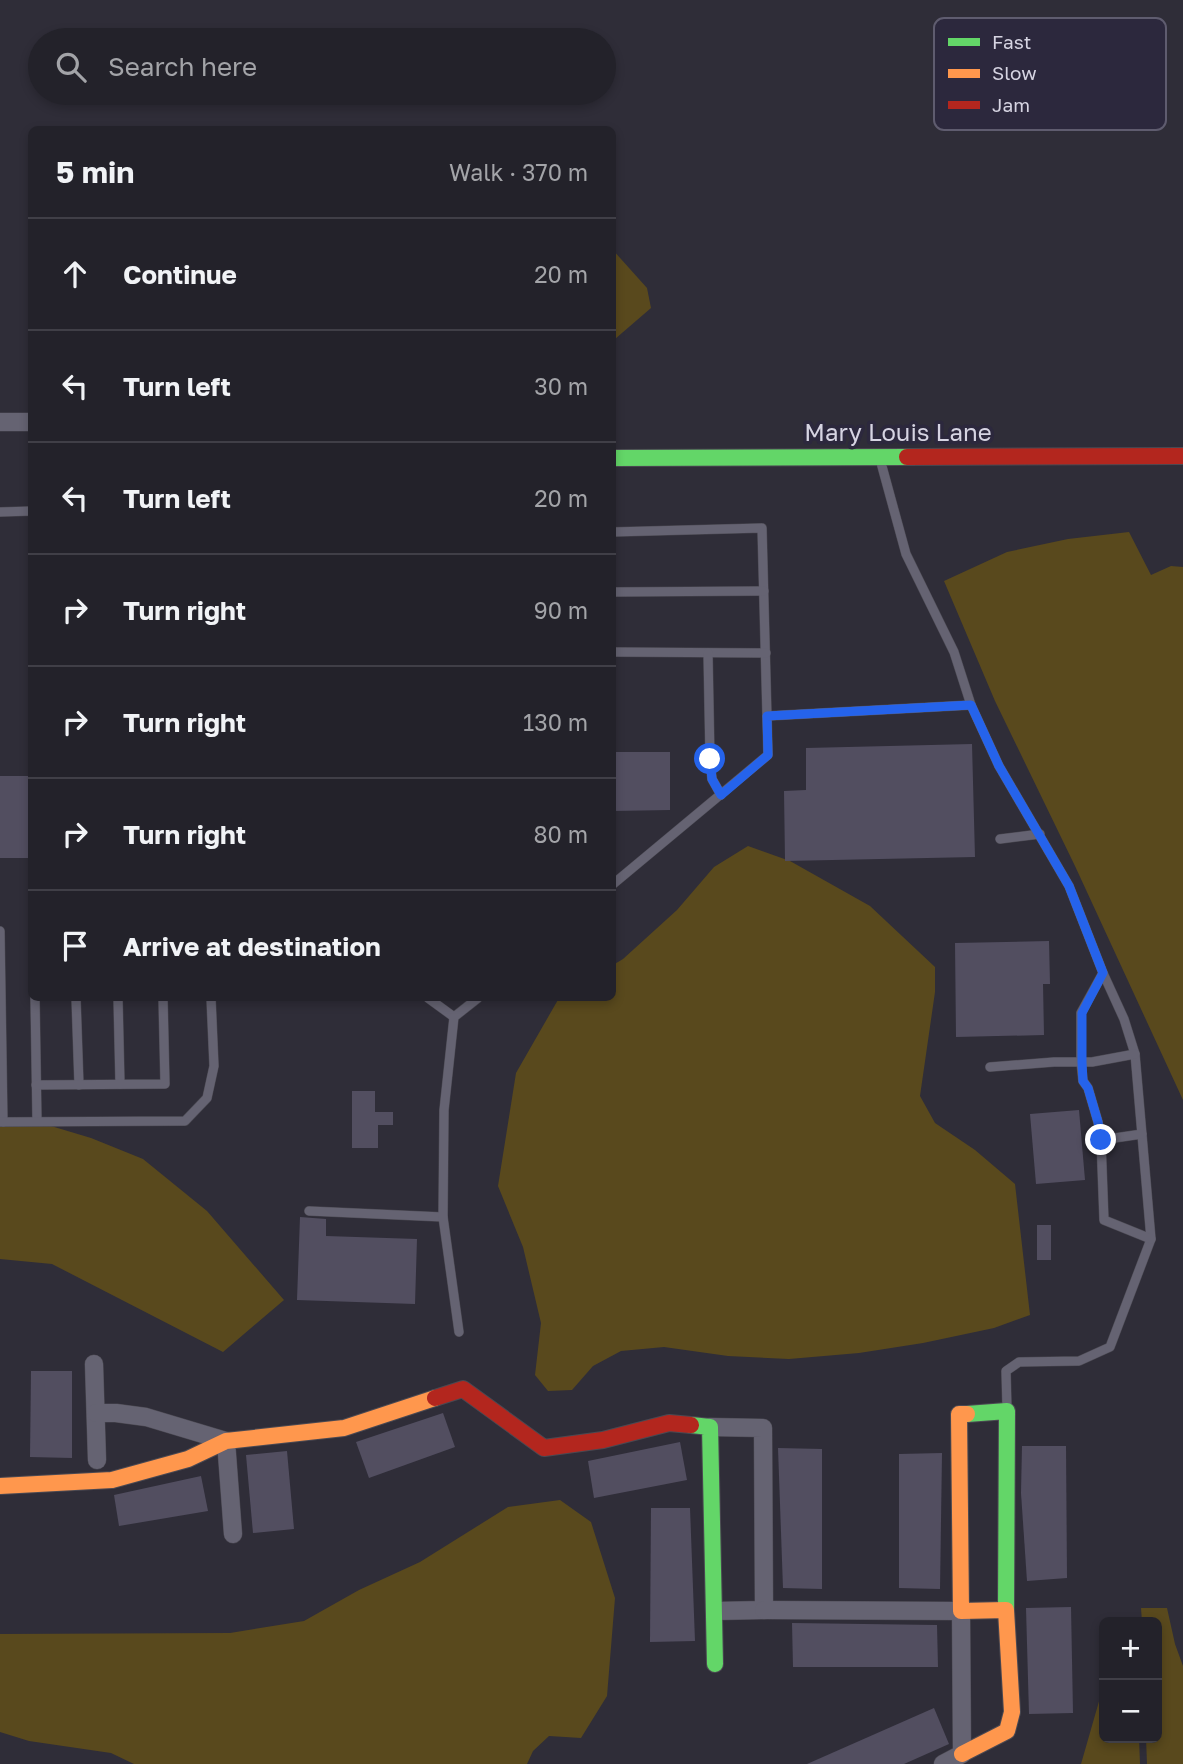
<!DOCTYPE html>
<meta charset="utf-8">
<style>
:root{--surface:#23222a;--page:#2f2f36;--text:#f1f3f6;--muted:#a3a4a8;--line:#403f47}
body{margin:0;font-family:"Golos Text",sans-serif;background:var(--page);color:var(--text)}
.controls{position:absolute;right:21px;bottom:21px;display:grid;overflow:hidden;border-radius:10px;box-shadow:0 4px 10px #0003}
.controls button{width:63px;height:63px;display:grid;place-items:center;padding:0;border:0;border-bottom:2px solid var(--line);background:var(--surface);color:var(--text);font:35px sans-serif}
.stop{position:absolute;width:21px;height:21px;margin:-16px;border:5px solid #2563eb;border-radius:50%;background:#fff}
.stop.end{background:#2563eb;border-color:#fff;box-shadow:0 2px 7px #0008}
.list{margin:0;padding:0;list-style:none}
h2{display:flex;justify-content:space-between;align-items:center;height:91px;margin:0;padding:0 28px;font-size:30px}
h2 small{font-size:23px;font-weight:400;color:var(--muted)}
.list li{display:grid;grid-template-columns:46px 1fr auto;gap:21px;align-items:center;box-sizing:border-box;height:112px;padding:0 28px;border-top:2px solid var(--line)}
.list b{display:block;font-size:26px;white-space:nowrap}
.list em{font-size:23px;font-style:normal;color:var(--muted)}
.icon{flex:none;width:38px;height:38px;fill:none;stroke:currentColor;stroke-width:2;stroke-linecap:round;stroke-linejoin:round}
.map{position:relative;flex:none;width:1183px;height:1764px;overflow:hidden}
.search{position:absolute;background:var(--surface);box-shadow:0 4px 10px #0003;left:28px;top:28px;width:588px;height:77px;display:flex;align-items:center;gap:18px;box-sizing:border-box;padding:0 24px;border-radius:38px;color:var(--muted);font-size:26px}
.panel{position:absolute;background:var(--surface);box-shadow:0 4px 10px #0003;left:28px;top:126px;width:588px;height:875px;border-radius:10px}
.map>svg:first-child{display:block}
.green{fill:#59491d}
.building{fill:#524e60}
.lines{fill:none;stroke-linecap:round;stroke-linejoin:round}
.lane-casing{stroke:#4b4952;stroke-width:10}
.street-casing{stroke:#4b4952;stroke-width:19}
.fast-casing{stroke:#4b4952;stroke-width:18}
.slow-casing{stroke:#4b4952;stroke-width:18}
.jam-casing{stroke:#4b4952;stroke-width:18}
.lane{stroke:#656372;stroke-width:9}
.street{stroke:#656372;stroke-width:18}
.fast{stroke:#63d668;stroke-width:16}
.slow{stroke:#ff974d;stroke-width:16}
.jam{stroke:#b3261e;stroke-width:16}
.route{stroke:#2563eb;stroke-width:9}
.labels{text-anchor:middle;stroke-width:7;stroke-linejoin:round;paint-order:stroke}
.street-label{font-size:24px;fill:#d6d4e2;stroke:#2c283d}
.key{fill:#2c283d;stroke:#5f5c6f;stroke-width:2}
.key-label{font-size:19px;fill:#d6d4e2}
</style>
<div class="map">
<svg width="1183" height="1764" viewBox="0 0 1183 1764">
<rect width="100%" height="100%" fill="#2f2d38"/>
<g class="green">
<polygon points="612,249 647,288 651,308 615,339 613,339"/>
<polygon points="1129,532 1151,575 1171,566 1183,567 1183,1100 1075,866 995,701 944,581 1007,552 1068,539"/>
<polygon points="748,846 790,861 870,906 935,967 935,992 920,1096 935,1123 975,1150 1015,1184 1030,1315 994,1328 923,1343 859,1353 789,1359 728,1356 664,1347 621,1351 593,1366 572,1390 548,1391 535,1375 541,1323 523,1247 498,1186 516,1073 559,998 612,998 613,965 623,959 677,910 714,867"/>
<polygon points="0,1126 51,1126 91,1138 143,1159 207,1211 284,1300 223,1352 52,1264 0,1259"/>
<polygon points="560,1500 591,1522 615,1598 607,1696 581,1738 549,1736 533,1751 527,1764 134,1764 111,1753 29,1741 0,1732 0,1634 230,1633 304,1621 359,1590 420,1562 508,1507"/>
<polygon points="1141,1608 1167,1608 1175,1644 1183,1666 1183,1764 1147,1764 1146,1738 1157,1738 1157,1622 1142,1622"/>
<polygon points="1104,1684 1104,1738 1139,1738 1140,1764 1081,1764"/>
</g>
<g class="building">
<polygon points="972,744 975,857 785,861 784,791 806,790 806,748"/>
<polygon points="612,752 670,752 670,810 612,811"/>
<rect x="0" y="776" width="32" height="82"/>
<polygon points="1049,941 1050,984 1043,984 1044,1035 956,1037 955,943"/>
<polygon points="352,1091 375,1091 375,1112 393,1112 393,1125 378,1125 378,1148 352,1148"/>
<polygon points="1079,1110 1085,1180 1036,1184 1030,1114"/>
<polygon points="300,1217 326,1219 326,1236 417,1239 415,1304 297,1300"/>
<rect x="1037" y="1225" width="14" height="35"/>
<polygon points="31,1371 72,1371 72,1458 30,1457"/>
<polygon points="443,1413 455,1447 369,1478 356,1442"/>
<polygon points="680,1442 687,1480 594,1498 588,1461"/>
<polygon points="1022,1446 1066,1446 1067,1578 1027,1581 1021,1493"/>
<polygon points="778,1448 822,1449 822,1589 783,1588"/>
<polygon points="287,1451 294,1529 253,1533 246,1455"/>
<polygon points="942,1453 940,1589 899,1588 899,1454"/>
<polygon points="201,1476 208,1511 119,1526 114,1495"/>
<polygon points="651,1508 690,1508 695,1641 650,1642"/>
<polygon points="1071,1607 1073,1713 1029,1714 1026,1608"/>
<polygon points="792,1623 937,1625 938,1667 793,1667"/>
<polygon points="934,1708 949,1744 904,1764 807,1764"/>
</g>
<g class="lines">
<defs>
<g id="lane">
<polyline points="880,459 906,554 954,652 971,705 999,766 1069,886 1103,973 1124,1019 1135,1054 1151,1239 1110,1347 1079,1361 1019,1362 1006,1371 1007,1409"/>
<polyline points="0,512 32,511"/>
<polyline points="612,532 762,528 768,755 612,885"/>
<polyline points="612,592 764,591"/>
<polyline points="612,652 766,653"/>
<polyline points="708,653 710,759 712,779 721,795"/>
<polyline points="767,716 971,705"/>
<polyline points="1000,839 1040,834"/>
<polyline points="0,931 3,1122"/>
<polyline points="1103,973 1081,1013 1081,1062 1083,1081 1088,1088 1098,1122 1101,1140 1142,1134"/>
<polyline points="35,998 37,1121"/>
<polyline points="76,998 79,1085"/>
<polyline points="118,998 120,1084"/>
<polyline points="428,998 454,1017"/>
<polyline points="990,1067 1054,1062 1092,1062 1135,1054"/>
<polyline points="36,1085 165,1084 163,998"/>
<polyline points="0,1122 185,1121 207,1098 214,1066 211,998"/>
<polyline points="1101,1140 1104,1220 1151,1239"/>
<polyline points="309,1211 443,1217"/>
<polyline points="459,1332 443,1217 444,1110 454,1017 478,998"/>
</g>
<g id="street">
<polyline points="0,422 32,422"/>
<polyline points="94,1364 97,1460"/>
<polyline points="96,1413 116,1413 146,1417 226,1441 233,1534"/>
<polyline points="710,1427 763,1428 764,1610 715,1611"/>
<polyline points="764,1610 961,1611 962,1754 943,1764"/>
</g>
<g id="fast">
<polyline points="612,458 907,457"/>
<polyline points="967,1414 1007,1411 1006,1610"/>
<polyline points="691,1425 710,1427 715,1664"/>
</g>
<g id="slow">
<polyline points="0,1486 112,1480 188,1459 226,1441 344,1428 435,1398"/>
<polyline points="962,1754 1007,1731 1012,1712 1006,1610 961,1611 959,1414 967,1414"/>
</g>
<g id="jam">
<polyline points="907,457 1183,456"/>
<polyline points="435,1398 463,1389 544,1448 603,1440 669,1423 691,1425"/>
</g>
</defs>
<use href="#lane" class="lane-casing"/>
<use href="#street" class="street-casing"/>
<use href="#fast" class="fast-casing"/>
<use href="#slow" class="slow-casing"/>
<use href="#jam" class="jam-casing"/>
<use href="#lane" class="lane"/>
<use href="#street" class="street"/>
<use href="#fast" class="fast"/>
<use href="#slow" class="slow"/>
<use href="#jam" class="jam"/>
</g>
<g class="lines">
<polyline class="route" points="710,759 712,779 721,795 768,755 767,716 971,705 999,766 1069,886 1103,973 1082,1013 1082,1062 1083,1081 1088,1088 1098,1122 1101,1140"/>
</g>
<g class="labels">
<g class="street-label">
<text x="898" y="441">Mary Louis Lane</text>
</g>
</g>
<rect x="934" y="18" width="232" height="112" rx="10" class="key"/>
<rect x="948" y="38" width="32" height="8" fill="#63d668"/>
<rect x="948" y="69" width="32" height="9" fill="#ff974d"/>
<rect x="948" y="101" width="32" height="8" fill="#b3261e"/>
<g class="key-label">
<text x="992" y="49">Fast</text>
<text x="992" y="80">Slow</text>
<text x="992" y="112">Jam</text>
</g>
</svg>
<div class="controls">
<button>+</button>
<button>−</button>
</div>
<div class="stop" style="left:710px;top:759px"></div>
<div class="stop end" style="left:1101px;top:1140px"></div>
<div class="search"><svg class="icon" aria-label="search" viewBox="0 0 24 24"><circle cx="10" cy="10" r="6"/><path d="M15 15l6 6"/></svg>Search here</div>
<section class="panel">
<h2>5 min<small>Walk · 370 m</small></h2>
<ul class="list">
<li><svg class="icon" aria-label="ahead" viewBox="0 0 24 24"><path d="M12 20V5M6 11l6-6 6 6"/></svg><div><b>Continue</b></div><em>20 m</em></li>
<li><svg class="icon" aria-label="left" viewBox="0 0 24 24"><path d="M17 20v-9H6M10 6l-5 5 5 5"/></svg><div><b>Turn left</b></div><em>30 m</em></li>
<li><svg class="icon" aria-label="left" viewBox="0 0 24 24"><path d="M17 20v-9H6M10 6l-5 5 5 5"/></svg><div><b>Turn left</b></div><em>20 m</em></li>
<li><svg class="icon" aria-label="right" viewBox="0 0 24 24"><path d="M7 20v-9h11M14 6l5 5-5 5"/></svg><div><b>Turn right</b></div><em>90 m</em></li>
<li><svg class="icon" aria-label="right" viewBox="0 0 24 24"><path d="M7 20v-9h11M14 6l5 5-5 5"/></svg><div><b>Turn right</b></div><em>130 m</em></li>
<li><svg class="icon" aria-label="right" viewBox="0 0 24 24"><path d="M7 20v-9h11M14 6l5 5-5 5"/></svg><div><b>Turn right</b></div><em>80 m</em></li>
<li><svg class="icon" aria-label="arrive" viewBox="0 0 24 24"><path d="M6 21V4h12l-3 4 3 4H6"/></svg><div><b>Arrive at destination</b></div></li>
</ul>
</section>
</div>
